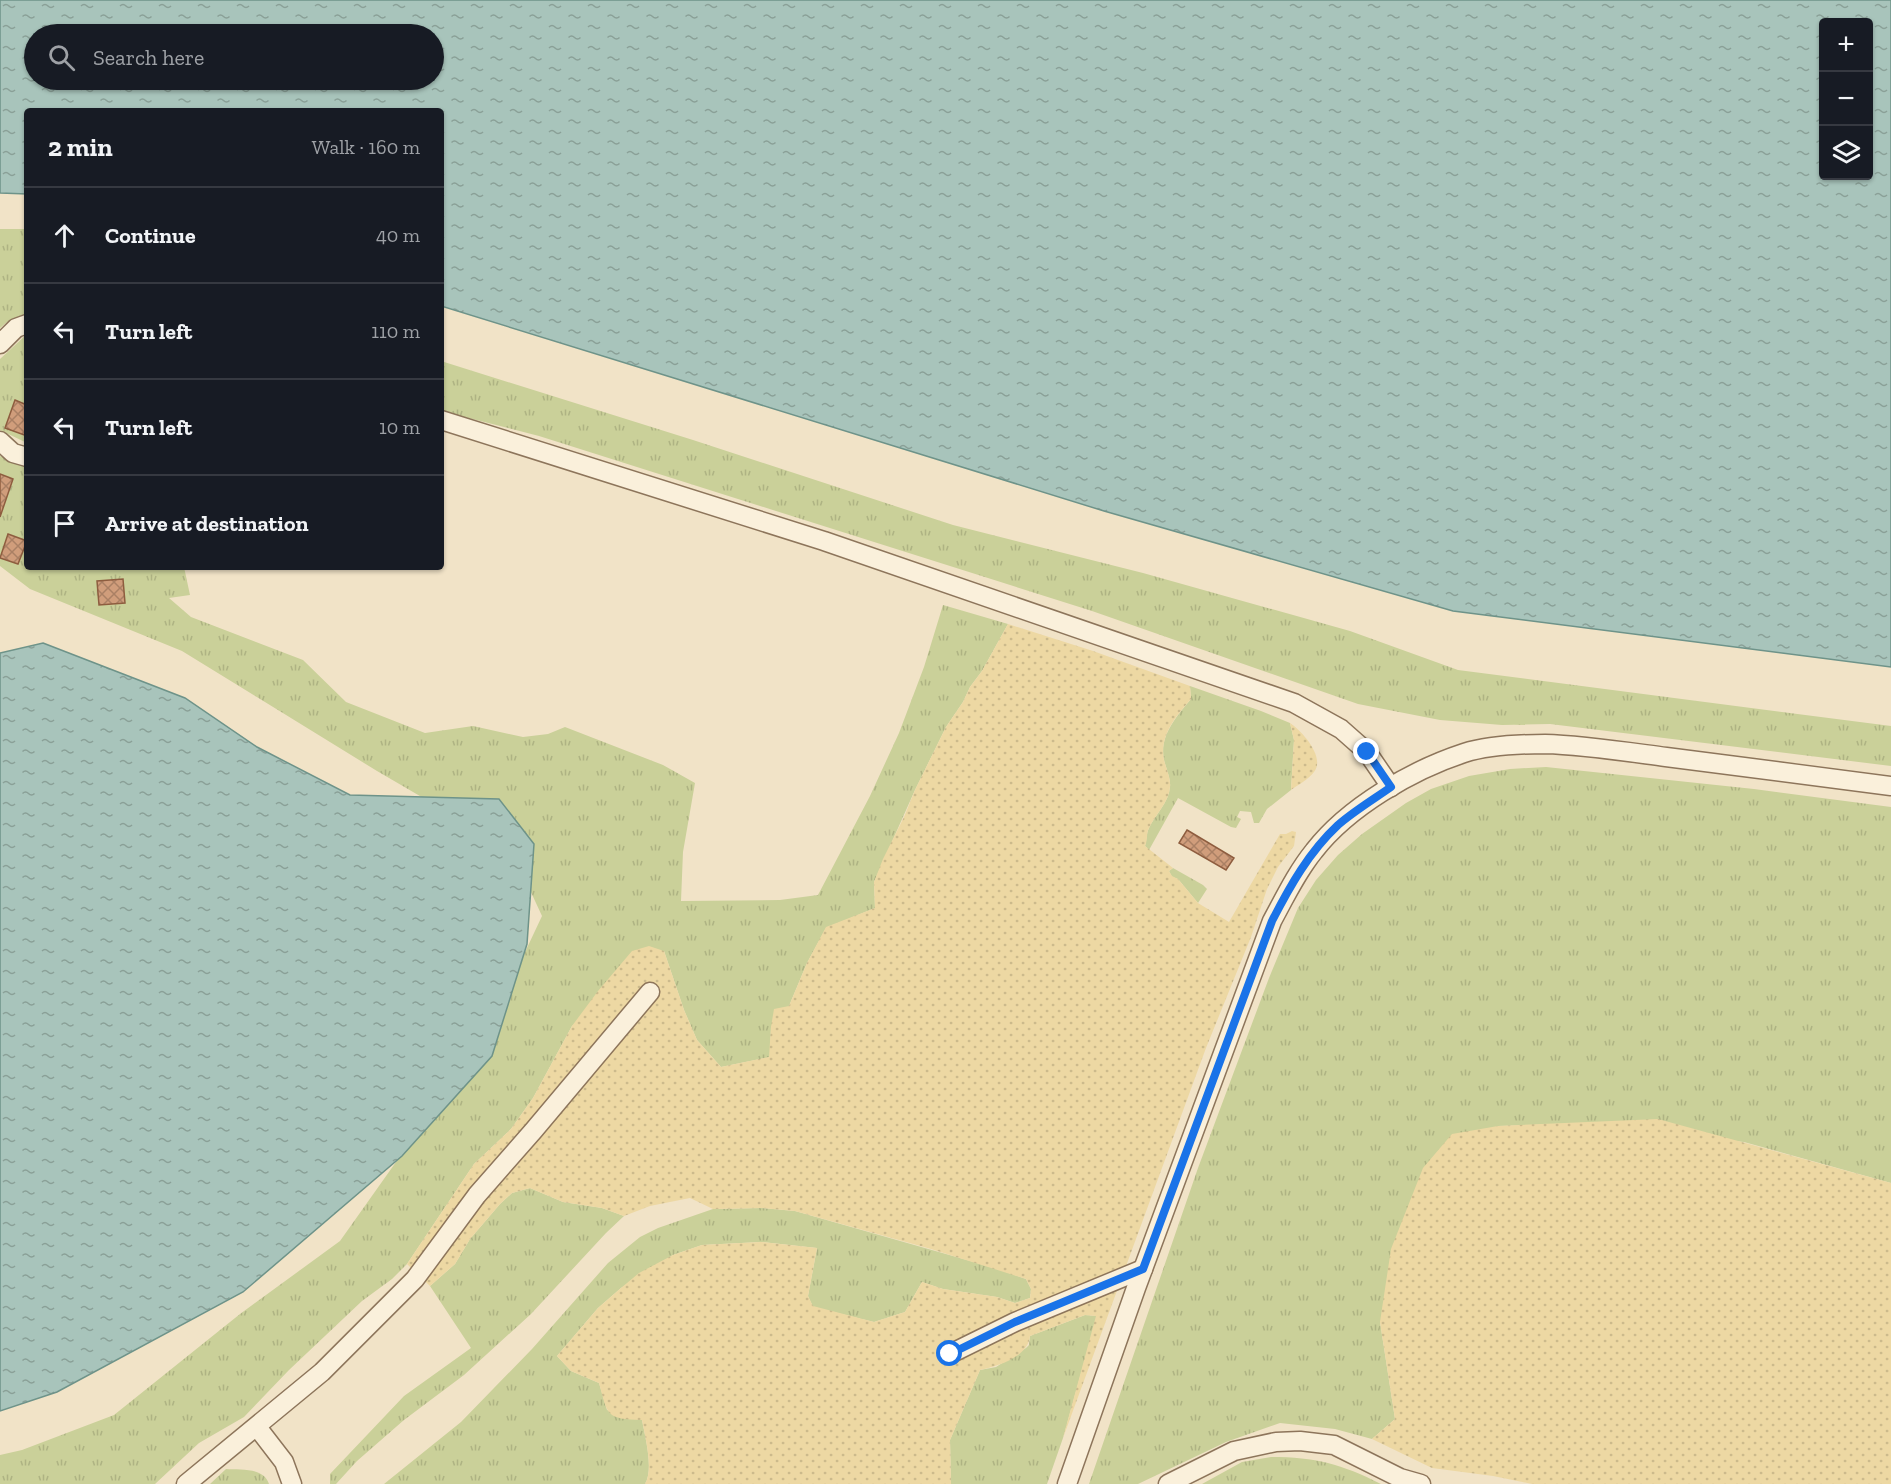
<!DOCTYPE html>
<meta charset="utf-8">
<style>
:root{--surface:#171b24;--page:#242831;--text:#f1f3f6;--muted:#9ea1a6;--line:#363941}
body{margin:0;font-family:"Zilla Slab",serif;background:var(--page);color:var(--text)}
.controls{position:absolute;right:18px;top:18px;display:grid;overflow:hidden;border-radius:6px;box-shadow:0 2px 4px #0004}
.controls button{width:54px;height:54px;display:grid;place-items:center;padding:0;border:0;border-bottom:2px solid var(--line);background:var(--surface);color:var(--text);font:30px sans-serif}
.stop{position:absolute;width:18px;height:18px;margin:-14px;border:4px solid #1a73e8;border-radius:50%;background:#fff}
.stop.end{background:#1a73e8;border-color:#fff;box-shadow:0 2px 6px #0008}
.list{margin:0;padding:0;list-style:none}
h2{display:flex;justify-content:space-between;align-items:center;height:78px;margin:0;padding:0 24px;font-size:26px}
h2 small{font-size:20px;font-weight:400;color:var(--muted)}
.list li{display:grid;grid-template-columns:39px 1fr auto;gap:18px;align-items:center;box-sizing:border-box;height:96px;padding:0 24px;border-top:2px solid var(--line)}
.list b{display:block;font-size:22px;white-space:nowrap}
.list em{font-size:20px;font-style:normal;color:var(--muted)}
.icon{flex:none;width:33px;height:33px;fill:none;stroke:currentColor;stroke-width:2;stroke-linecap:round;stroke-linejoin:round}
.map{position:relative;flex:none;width:1891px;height:1484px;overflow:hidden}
.search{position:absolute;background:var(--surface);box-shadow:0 2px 4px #0004;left:24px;top:24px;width:420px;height:66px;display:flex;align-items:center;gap:15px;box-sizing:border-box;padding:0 21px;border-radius:33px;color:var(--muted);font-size:22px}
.panel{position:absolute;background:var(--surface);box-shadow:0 2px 4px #0004;left:24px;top:108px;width:420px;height:462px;border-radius:6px}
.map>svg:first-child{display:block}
.grass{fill:url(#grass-tufts)}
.sand{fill:url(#sand-dots)}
.water{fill:url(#water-ripples);stroke:#6e9389;stroke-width:1.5;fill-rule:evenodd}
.building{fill:url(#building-cross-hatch);stroke:#8e5d3f;stroke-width:1.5}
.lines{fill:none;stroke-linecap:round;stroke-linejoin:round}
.lane-casing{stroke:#8d755b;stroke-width:21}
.lane{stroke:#faf0db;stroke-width:18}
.route{stroke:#1a73e8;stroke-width:8}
</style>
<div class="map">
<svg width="1891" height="1484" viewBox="0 0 1891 1484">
<defs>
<pattern id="grass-tufts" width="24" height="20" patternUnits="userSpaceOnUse" patternTransform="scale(1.5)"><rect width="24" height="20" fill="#cad099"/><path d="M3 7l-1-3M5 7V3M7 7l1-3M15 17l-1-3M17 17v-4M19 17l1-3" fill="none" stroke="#aeb383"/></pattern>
<pattern id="sand-dots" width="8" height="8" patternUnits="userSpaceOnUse" patternTransform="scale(1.5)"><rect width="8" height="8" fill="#edd8a3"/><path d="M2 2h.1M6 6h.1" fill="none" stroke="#ccba8c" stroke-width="1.8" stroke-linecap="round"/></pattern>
<pattern id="water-ripples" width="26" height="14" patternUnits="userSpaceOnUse" patternTransform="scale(1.5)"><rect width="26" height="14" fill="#a8c4bb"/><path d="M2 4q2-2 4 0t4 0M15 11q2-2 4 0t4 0" fill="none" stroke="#8aa097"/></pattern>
<pattern id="building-cross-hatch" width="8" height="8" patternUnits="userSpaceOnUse" patternTransform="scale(1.5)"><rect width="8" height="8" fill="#d09d7b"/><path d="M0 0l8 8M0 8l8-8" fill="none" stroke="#aa8064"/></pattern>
</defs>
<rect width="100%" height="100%" fill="#f1e3c7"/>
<g class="grass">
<polygon points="0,229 27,229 27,313 7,322 0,328"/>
<polygon points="27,334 27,443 0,430 0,359"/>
<polygon points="441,361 693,440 953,525 1143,573 1350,631 1458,670 1891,726 1891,766 1550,724 1502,725 1440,720 1358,704 1092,611 539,436 441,411"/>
<polygon points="0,456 27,467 27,567 184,567 190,595 169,598 191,617 303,660 346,702 425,733 473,726 523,737 548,734 565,727 663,765 695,783 683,852 681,901 780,900 818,895 870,796 899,733 924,667 943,605 1008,624 982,671 970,687 963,702 946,727 915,790 874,882 875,908 826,928 807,963 789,1006 771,1027 770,1057 721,1067 697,1040 684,1010 664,951 572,1026 533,1098 511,1129 474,1164 407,1264 392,1279 362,1301 289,1370 244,1417 199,1443 155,1484 0,1484 0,1455 22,1450 114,1415 240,1314 340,1241 486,1035 542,916 511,849 377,771 182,651 30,589 0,566"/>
<path d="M1190 686 1261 711 1290 723 1294 740 1291 790 1267 809 1259 823H1254L1251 812 1240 811 1237 817 1241 819 1236 828 1231 827 1178 798 1149 850 1145 846C1147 840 1146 834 1149 828 1155 815 1169 802 1170 787 1171 779 1166 768 1164 760 1159 736 1176 717 1191 699Z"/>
<polygon points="1546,767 1754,789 1891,807 1891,1183 1744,1142 1566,1124 1498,1126 1380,1322 1395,1419 1372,1439 1335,1429 1280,1423 1226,1442 1138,1484 1089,1484 1198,1168 1269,978 1298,908 1316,880 1338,855 1362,834 1406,803 1431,789 1469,776 1510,769"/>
<polygon points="1173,868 1203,885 1207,889 1198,903 1178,879 1172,877 1169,871"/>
<polygon points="530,1188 563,1202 602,1208 624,1216 606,1233 531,1314 464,1375 404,1420 357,1461 336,1484 330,1484 330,1474 404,1396 471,1348 430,1286 455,1264 470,1239 500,1204 512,1193"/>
<path d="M762 1208 795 1211 995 1268 1026 1279 1031 1289 1030 1298 1015 1303 997 1297 943 1289 922 1282 905 1312 874 1322 813 1307 808 1296 817 1248 761 1242 702 1245 673 1255 621 1288 598 1308 557 1356 571 1371 599 1383 607 1410 642 1420C645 1436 654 1470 645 1484H384L461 1422 532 1349 608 1263 640 1237 658 1228 713 1209Z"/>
<polygon points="1085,1315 1097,1316 1063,1438 1047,1484 951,1484 950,1440 980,1370 996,1367 1026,1348 1029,1345 1030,1336"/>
<path d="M1271 1457C1316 1457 1341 1464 1381 1484H1202L1242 1462Z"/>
<path d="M226 1469C240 1470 264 1467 269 1484H210Z"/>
</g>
<g class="sand">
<path d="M1008 624 1093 651 1190 686 1191 699C1176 716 1159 736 1164 760 1166 768 1171 779 1170 787 1169 802 1155 815 1149 828 1146 833 1148 840 1145 846L1173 868 1169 871 1172 876 1178 879 1198 903 1229 922 1280 834H1286L1292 831 1296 832 1294 846 1278 867 1267 889 1251 937 1206 1048 1063 1438 1096 1316 1085 1315 1030 1336C1028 1357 998 1366 980 1370L950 1440 951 1484H645C654 1470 645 1436 642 1420 606 1419 608 1416 599 1383L571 1371 557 1356 598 1308 621 1288 639 1273 673 1255 702 1245 761 1242 817 1248 808 1296 813 1306 874 1322 905 1312 922 1282 943 1289 997 1297 1015 1303 1030 1298 1031 1289 1026 1279 931 1249 795 1211 762 1208 713 1209 690 1198 650 1206 624 1216 602 1208 563 1202 530 1188 512 1193 500 1204 470 1239 455 1264 430 1286 407 1264 474 1164 511 1129 533 1098 572 1026 598 991 632 951 649 946 664 951 684 1010 697 1040 721 1067 769 1057 771 1027 774 1009 789 1006 807 963 826 927 875 908 874 882 883 859 904 817 915 790 946 727 963 702 970 687 982 671Z"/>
<path d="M1290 723C1301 730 1326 757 1314 772 1309 779 1298 785 1291 790L1294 740Z"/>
<polygon points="1658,1119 1891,1183 1891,1484 1532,1484 1493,1476 1432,1468 1372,1439 1395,1419 1380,1322 1391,1249 1423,1168 1452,1134 1498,1126"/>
</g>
<g class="water">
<path d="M0 0H1891V667L1453 611 1104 511 441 306V111H27V194L0 193ZM1824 22H1868V176H1824ZM34 34H434V80H34Z"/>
<polygon points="43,643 185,698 257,747 350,795 499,799 534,844 527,944 492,1056 402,1156 243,1292 57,1392 0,1411 0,653"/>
</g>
<g class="building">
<polygon points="15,400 27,405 27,436 5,428"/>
<polygon points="0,474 13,479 0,517"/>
<polygon points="8,534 27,541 18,564 0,558"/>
<polygon points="123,579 125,603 99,605 97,581"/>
<polygon points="1187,830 1234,858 1226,870 1179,843"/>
</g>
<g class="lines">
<defs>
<g id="lane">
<polyline points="0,344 16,328 27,324"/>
<polyline points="441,420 824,541 1294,703 1341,729 1367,752 1391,787"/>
<polyline points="0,441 13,453 27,457"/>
<polyline points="950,1354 1015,1322 1143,1269"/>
<polyline points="257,1427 284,1462 292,1484"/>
<polyline points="186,1484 322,1372 415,1279 477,1195 534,1130 650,992"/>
<path d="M1067 1484 1136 1288 1272 921C1285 897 1297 872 1314 851 1348 807 1412 770 1464 753 1486 746 1522 744 1545 744 1583 745 1628 752 1666 757 1741 766 1816 776 1891 786"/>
<polyline points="1168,1484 1234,1451 1276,1442 1300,1441 1334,1445 1400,1478 1421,1484"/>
</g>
</defs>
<use href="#lane" class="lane-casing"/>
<use href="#lane" class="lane"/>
</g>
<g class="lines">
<path class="route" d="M950 1354 1015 1322 1143 1269 1272 921C1290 886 1309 852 1338 825 1354 811 1374 799 1391 787L1367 752"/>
</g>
</svg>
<div class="controls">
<button>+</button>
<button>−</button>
<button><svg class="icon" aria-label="layers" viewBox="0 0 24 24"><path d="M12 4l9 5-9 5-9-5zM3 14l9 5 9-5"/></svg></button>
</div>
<div class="stop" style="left:950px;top:1354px"></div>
<div class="stop end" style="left:1367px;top:752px"></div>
<div class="search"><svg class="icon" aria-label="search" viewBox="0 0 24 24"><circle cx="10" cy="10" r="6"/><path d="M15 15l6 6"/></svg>Search here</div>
<section class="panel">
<h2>2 min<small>Walk · 160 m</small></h2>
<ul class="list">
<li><svg class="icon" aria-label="ahead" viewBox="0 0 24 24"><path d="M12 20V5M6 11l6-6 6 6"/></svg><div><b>Continue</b></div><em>40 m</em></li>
<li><svg class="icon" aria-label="left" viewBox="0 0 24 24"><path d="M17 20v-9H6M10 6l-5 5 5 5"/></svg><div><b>Turn left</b></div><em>110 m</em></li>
<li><svg class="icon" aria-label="left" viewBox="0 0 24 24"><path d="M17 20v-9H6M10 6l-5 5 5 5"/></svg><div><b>Turn left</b></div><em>10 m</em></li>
<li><svg class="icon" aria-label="arrive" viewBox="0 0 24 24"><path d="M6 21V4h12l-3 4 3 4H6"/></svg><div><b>Arrive at destination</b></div></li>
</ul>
</section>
</div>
